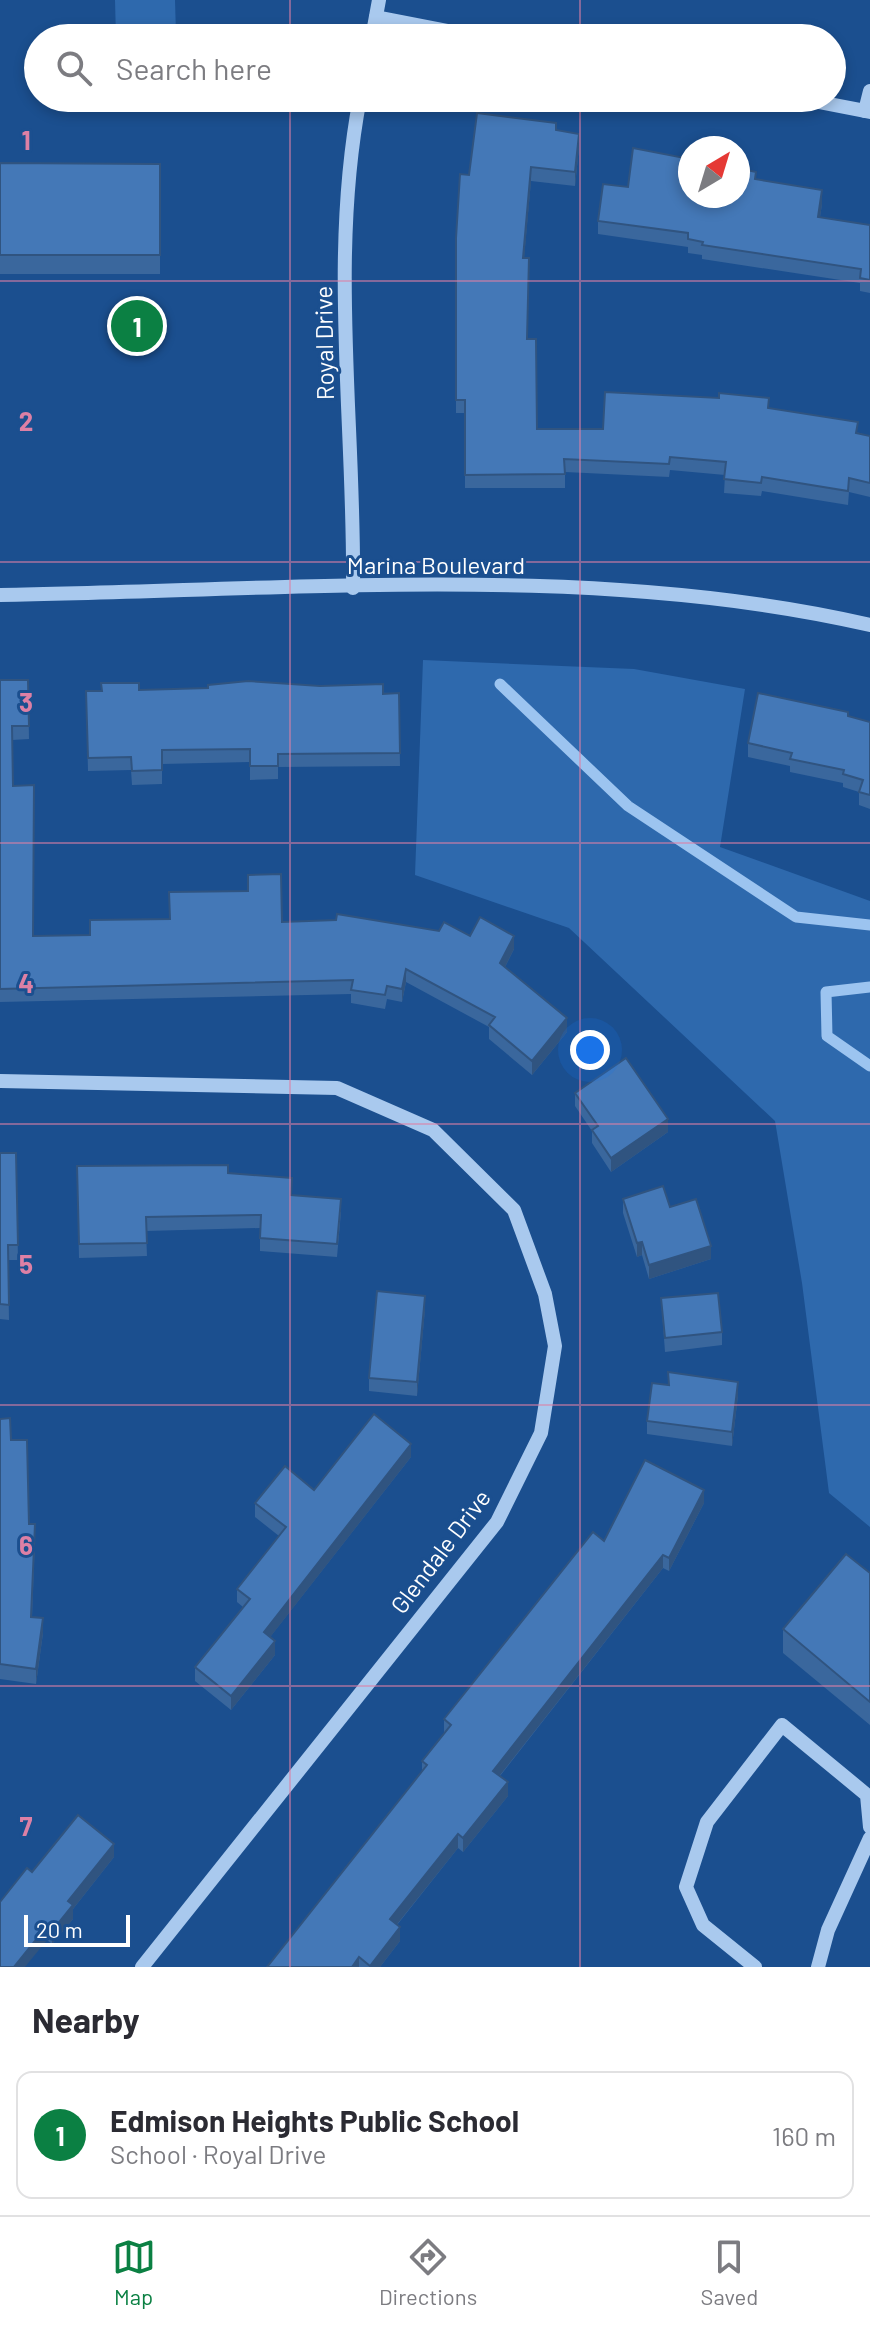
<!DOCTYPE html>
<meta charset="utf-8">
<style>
:root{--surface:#fff;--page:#f7f7f7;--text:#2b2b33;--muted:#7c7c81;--line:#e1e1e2;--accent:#0b8043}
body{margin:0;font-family:Barlow,sans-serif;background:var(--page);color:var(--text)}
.compass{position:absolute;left:678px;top:136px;width:72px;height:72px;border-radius:50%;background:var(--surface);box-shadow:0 4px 12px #0003;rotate:38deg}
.scale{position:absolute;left:24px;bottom:20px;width:106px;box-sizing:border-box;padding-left:8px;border:4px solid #fff;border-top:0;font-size:22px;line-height:28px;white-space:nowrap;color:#fff;-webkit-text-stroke:6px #1b4f8f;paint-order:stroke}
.you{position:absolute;left:590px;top:1050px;width:28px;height:28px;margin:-20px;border:6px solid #fff;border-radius:50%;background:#1a73e8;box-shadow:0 0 0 12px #1a73e833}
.badge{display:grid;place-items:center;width:52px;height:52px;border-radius:50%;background:var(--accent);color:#fff;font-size:26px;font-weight:700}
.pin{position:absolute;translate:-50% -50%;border:4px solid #fff;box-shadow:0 2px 8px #0006}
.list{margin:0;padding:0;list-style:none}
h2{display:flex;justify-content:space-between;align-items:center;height:104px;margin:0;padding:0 32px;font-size:34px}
h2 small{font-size:26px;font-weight:400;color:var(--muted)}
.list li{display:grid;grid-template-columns:52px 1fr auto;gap:24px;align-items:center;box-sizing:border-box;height:128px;margin:0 16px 16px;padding:0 16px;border:2px solid var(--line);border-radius:16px}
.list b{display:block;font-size:30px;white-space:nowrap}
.list p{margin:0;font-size:26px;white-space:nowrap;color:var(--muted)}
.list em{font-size:26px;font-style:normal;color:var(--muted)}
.icon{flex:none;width:44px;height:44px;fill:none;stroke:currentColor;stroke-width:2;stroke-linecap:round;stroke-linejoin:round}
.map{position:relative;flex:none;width:870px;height:1967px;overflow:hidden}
.search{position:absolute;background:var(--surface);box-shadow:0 4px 12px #0003;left:24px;right:24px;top:24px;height:88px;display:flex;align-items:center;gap:20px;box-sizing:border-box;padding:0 28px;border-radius:44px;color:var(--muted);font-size:30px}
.sheet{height:248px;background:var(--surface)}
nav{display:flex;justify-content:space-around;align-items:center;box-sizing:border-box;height:112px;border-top:2px solid var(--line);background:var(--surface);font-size:22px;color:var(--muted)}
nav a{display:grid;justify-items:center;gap:4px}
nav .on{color:var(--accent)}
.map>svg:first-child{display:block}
.green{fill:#2e69ad}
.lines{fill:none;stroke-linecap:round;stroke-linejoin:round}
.stream{stroke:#9cc4f0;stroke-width:11}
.minor{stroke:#a9c9ee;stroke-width:14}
.wall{fill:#3a679d}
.shaded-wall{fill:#305480}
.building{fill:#4478b7;stroke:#305480;stroke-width:2}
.grid{fill:none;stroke:#dd80a5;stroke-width:2;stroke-opacity:0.55}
.labels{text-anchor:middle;stroke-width:6;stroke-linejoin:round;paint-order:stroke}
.street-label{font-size:24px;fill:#fff;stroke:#1b4f8f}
.grid-label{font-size:26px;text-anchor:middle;font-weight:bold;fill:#dd80a5;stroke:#1b4f8f;stroke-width:6;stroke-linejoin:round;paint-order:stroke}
</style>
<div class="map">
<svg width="870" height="1967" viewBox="0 0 870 1967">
<rect width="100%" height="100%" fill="#1b4f8f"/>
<g class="green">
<polygon points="115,0 175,0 176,35 116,38"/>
<polygon points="423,660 634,669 745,689 720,847 870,901 870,1527 829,1493 802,1283 775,1121 569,928 415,875"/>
</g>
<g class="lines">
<g class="stream">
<polyline points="500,684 628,806 796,917 870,925"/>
<polyline points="870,987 826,992 827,1036 870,1066"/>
</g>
<g class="minor">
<polyline points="376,17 484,38"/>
<polyline points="372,38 379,0"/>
<polyline points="798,98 870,112"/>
<polyline points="865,111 870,91"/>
<path d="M353 588C355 425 329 259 360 98"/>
<path d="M0 595C283 591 594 561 870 625"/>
<polyline points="0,1081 337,1088 433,1130 514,1210 545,1294 555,1346 541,1433 497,1522 142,1967"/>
<polyline points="755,1967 703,1925 686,1887 707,1822 782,1725 867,1795 870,1827"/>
<polyline points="818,1967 828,1930 870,1838"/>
</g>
</g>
<g class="wall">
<polygon points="55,98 162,98 162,101 55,102"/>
<polygon points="556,130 579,147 575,186 531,181 524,258 527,339 537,429 603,429 769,408 870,436 870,497 849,492 848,505 762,491 761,496 724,493 725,475 670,470 669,477 565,472 565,488 465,488 465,413 456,413 456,238 469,175"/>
<polygon points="0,163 160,164 160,274 0,274"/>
<polygon points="756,180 822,204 820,217 870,225 870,293 860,291 860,283 702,259 702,255 688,253 688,247 598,234 598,221 628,187"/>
<polygon points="0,680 28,680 29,739 12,740 13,786 33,936 90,935 282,922 470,936 514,949 505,967 567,1032 532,1075 489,1039 489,1027 406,982 402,1002 387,999 385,1009 351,1003 351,994 0,1002"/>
<polygon points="139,690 399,693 400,766 278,767 278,779 250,780 250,762 162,764 162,784 132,785 131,770 88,771 86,691"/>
<polygon points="848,716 870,722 870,809 859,805 859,792 843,787 843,783 790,772 790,766 748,757 748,743"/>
<polygon points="575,1093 668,1132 611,1172 592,1143 592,1131 575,1106"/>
<polygon points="0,1153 16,1153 18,1260 8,1260 9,1320 0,1319"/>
<polygon points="77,1166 228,1173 341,1212 337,1257 260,1251 260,1228 146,1231 147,1256 79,1258"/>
<polygon points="623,1199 670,1207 711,1259 649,1279 642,1255 637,1257 623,1213"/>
<polygon points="661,1298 722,1332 722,1345 665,1352"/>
<polygon points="425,1309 417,1396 369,1391 369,1378"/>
<polygon points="668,1372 738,1395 732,1446 647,1434 647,1421 668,1385"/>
<polygon points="0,1419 11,1440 29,1524 35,1539 32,1617 43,1633 36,1684 0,1679"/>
<polygon points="411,1457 270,1637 275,1655 231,1710 195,1681 195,1667 243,1607 237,1602 237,1589 279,1536 255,1517 255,1503 314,1490"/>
<polygon points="704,1503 669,1571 663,1568 500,1776 508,1796 463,1852 458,1848 397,1925 400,1941 380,1967 267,1967 422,1772 422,1761 444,1733 444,1719 604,1541"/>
<polygon points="870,1573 870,1725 783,1653 783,1629"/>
<polygon points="114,1857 73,1909 73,1919 52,1944 47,1940 32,1872"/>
</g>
<g class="shaded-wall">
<polygon points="579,134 579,147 575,186 575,172"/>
<polygon points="531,167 531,181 523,272 523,258"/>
<polygon points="822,190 822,204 818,230 818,217"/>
<polygon points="514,936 514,949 500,977 500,963"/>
<polygon points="406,969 406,982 402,1002 402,989"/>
<polygon points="567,1018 567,1032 532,1075 532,1061"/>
<polygon points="668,1119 668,1132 611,1172 611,1158"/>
<polygon points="642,1242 642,1255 637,1257 637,1243"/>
<polygon points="711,1246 711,1259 649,1279 649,1265"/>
<polygon points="425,1296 425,1309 417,1396 417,1382"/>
<polygon points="738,1382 738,1395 732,1446 732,1432"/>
<polygon points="411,1444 411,1457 264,1645 264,1632"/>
<polygon points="704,1490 704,1503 669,1571 669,1558"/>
<polygon points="663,1555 663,1568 493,1784 493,1771"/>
<polygon points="43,1618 43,1633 36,1684 36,1669"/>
<polygon points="275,1641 275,1655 231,1710 231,1696"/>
<polygon points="508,1782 508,1796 463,1852 463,1838"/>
<polygon points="458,1834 458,1848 390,1933 390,1919"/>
<polygon points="114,1844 114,1857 73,1909 73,1919 52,1944 52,1931 68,1901"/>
<polygon points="47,1926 47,1940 25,1967 14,1967"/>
<polygon points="400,1927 400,1941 380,1967 370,1967"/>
<polygon points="359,1957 359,1967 352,1967"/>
</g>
<g class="building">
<polygon points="477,113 556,123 556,130 579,134 575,172 531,167 523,258 529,258 527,339 536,339 537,429 603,429 605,392 719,398 719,393 769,398 768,408 858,422 856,433 870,436 870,483 849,478 848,491 762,477 761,483 724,479 726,462 670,457 669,464 564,459 565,474 465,475 465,400 456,400 456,238 460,174 469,175"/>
<polygon points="633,148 690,159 690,196 738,196 738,168 756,172 755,179 822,190 818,217 870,225 870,280 860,278 861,269 702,245 703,242 688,239 688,233 598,221 603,184 628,187"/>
<polygon points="0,163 160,164 160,255 0,255"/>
<polygon points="0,680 28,680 29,726 12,726 13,786 34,785 33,936 90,935 90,920 170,919 169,892 248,891 248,875 281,874 282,922 336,920 337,914 439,931 444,922 470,936 480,917 514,936 500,963 567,1018 532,1061 489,1025 495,1017 406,969 402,989 387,986 385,995 351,990 353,980 0,989"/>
<polygon points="248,681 320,686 383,684 383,694 399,693 400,753 278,754 278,766 250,766 250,749 162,750 162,770 132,771 131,757 88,758 86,691 102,691 101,683 139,683 139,690 208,688 208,685"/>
<polygon points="758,693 848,712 848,716 870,722 870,795 859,792 863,780 843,774 844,770 790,759 792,753 748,743"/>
<polygon points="626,1058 668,1119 611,1158 592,1130 598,1126 575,1093"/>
<polygon points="0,1153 16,1153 18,1245 8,1245 9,1305 0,1304"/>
<polygon points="228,1165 228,1173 292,1178 291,1195 341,1199 337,1244 260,1238 261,1215 146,1217 147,1243 79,1244 77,1166"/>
<polygon points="663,1186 670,1207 696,1199 711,1246 649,1265 642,1242 637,1243 623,1199"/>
<polygon points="377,1291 425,1296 417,1382 369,1378"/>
<polygon points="718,1293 722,1332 665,1338 661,1298"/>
<polygon points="668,1372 738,1382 732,1432 647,1421 652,1383 669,1385"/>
<polygon points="374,1414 411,1444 264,1632 275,1641 231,1696 195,1667 250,1599 237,1589 286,1527 255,1503 285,1466 314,1490"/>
<polygon points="10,1418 11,1440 27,1440 29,1524 35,1524 31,1617 43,1618 36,1669 0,1664 0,1419"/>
<polygon points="645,1460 704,1490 669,1558 663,1555 493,1771 508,1782 463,1838 458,1834 390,1919 400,1927 370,1966 359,1957 352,1967 267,1967 427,1765 422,1761 451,1725 444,1719 593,1532 604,1541"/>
<polygon points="846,1554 870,1573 870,1702 783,1629"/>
<polygon points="78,1815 114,1844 68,1901 73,1905 52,1931 47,1926 14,1967 0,1967 0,1902 27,1868 32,1872"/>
</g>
<path class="grid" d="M290 0V38M580 0V38M290 98V1967M580 98V1967M0 281H870M0 562H870M0 843H870M0 1124H870M0 1405H870M0 1686H870"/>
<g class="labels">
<g class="street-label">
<text transform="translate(325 343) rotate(-91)" y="8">Royal Drive</text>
<text x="436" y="574">Marina Boulevard</text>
<text transform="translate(441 1552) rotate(-53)" y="8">Glendale Drive</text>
</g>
</g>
<g class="grid-label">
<text x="26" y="150">1</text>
<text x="26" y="431">2</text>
<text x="26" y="712">3</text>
<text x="26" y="993">4</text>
<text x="26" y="1274">5</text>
<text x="26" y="1555">6</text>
<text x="26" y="1836">7</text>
</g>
</svg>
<svg class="compass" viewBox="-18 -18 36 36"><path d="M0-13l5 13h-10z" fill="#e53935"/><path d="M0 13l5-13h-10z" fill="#7c7c81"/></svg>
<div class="scale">20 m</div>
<div class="you"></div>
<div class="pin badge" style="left:137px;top:326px">1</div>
<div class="search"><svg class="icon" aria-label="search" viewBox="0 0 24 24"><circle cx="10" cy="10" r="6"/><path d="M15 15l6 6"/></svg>Search here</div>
</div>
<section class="sheet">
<h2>Nearby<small></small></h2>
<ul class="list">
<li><span class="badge">1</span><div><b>Edmison Heights Public School</b><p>School · Royal Drive</p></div><em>160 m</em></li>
</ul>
</section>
<nav>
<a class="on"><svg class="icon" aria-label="map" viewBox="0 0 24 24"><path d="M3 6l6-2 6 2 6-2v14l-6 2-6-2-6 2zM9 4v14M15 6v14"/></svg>Map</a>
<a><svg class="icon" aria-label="directions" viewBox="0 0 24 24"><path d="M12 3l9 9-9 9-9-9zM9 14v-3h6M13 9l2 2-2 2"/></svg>Directions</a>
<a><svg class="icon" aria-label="saved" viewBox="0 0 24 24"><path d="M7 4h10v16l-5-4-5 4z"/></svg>Saved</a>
</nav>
